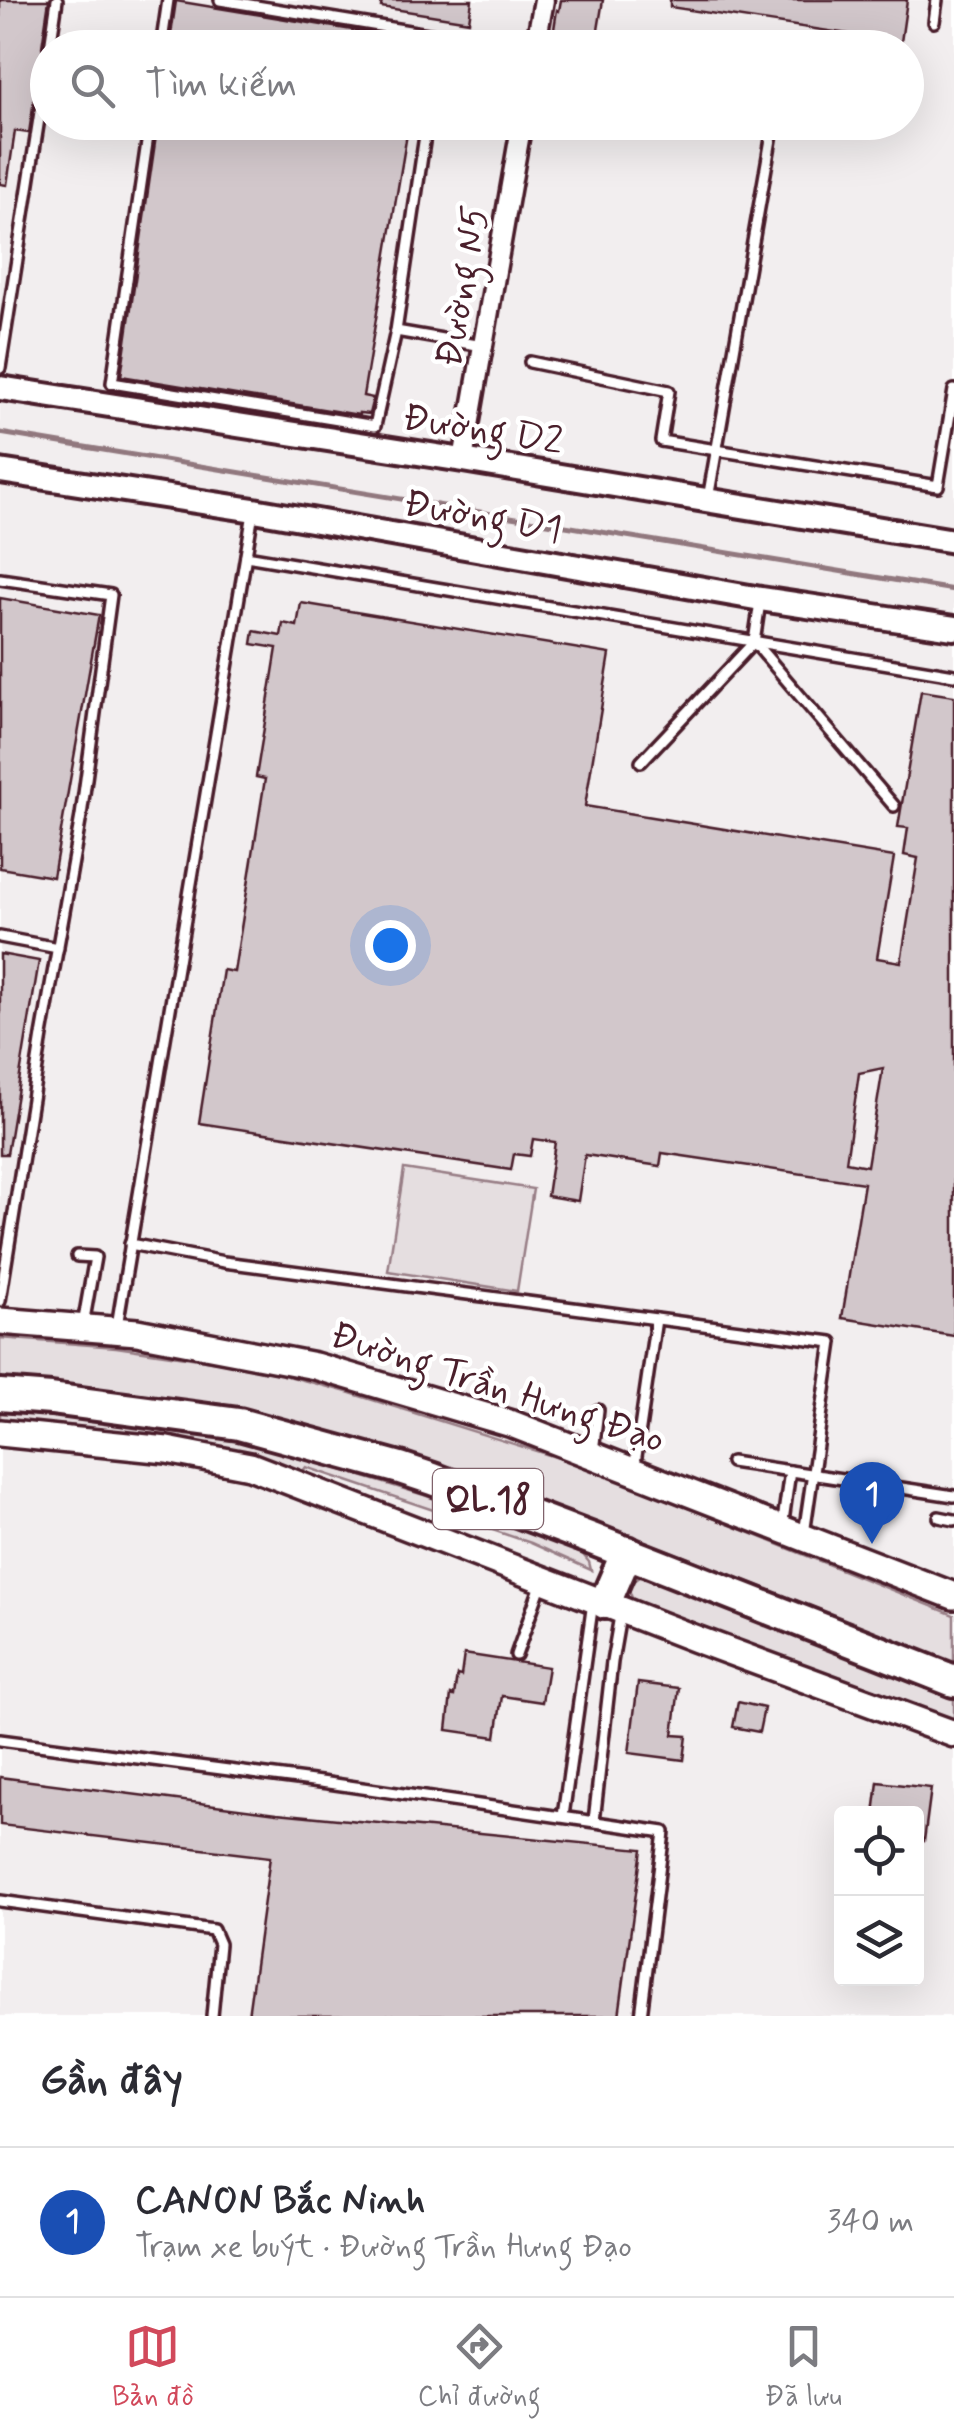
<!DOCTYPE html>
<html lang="vi">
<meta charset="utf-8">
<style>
:root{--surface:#fff;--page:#f2f2f3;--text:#2b2b33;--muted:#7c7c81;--line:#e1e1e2;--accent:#d1495b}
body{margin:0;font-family:Mynerve,sans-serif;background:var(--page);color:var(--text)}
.controls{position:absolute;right:30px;bottom:30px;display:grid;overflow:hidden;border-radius:10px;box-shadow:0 10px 40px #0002}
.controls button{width:90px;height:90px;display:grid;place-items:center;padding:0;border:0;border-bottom:2px solid var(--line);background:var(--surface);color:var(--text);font:50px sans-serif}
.you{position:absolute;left:390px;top:945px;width:35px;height:35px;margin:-25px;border:8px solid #fff;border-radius:50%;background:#1a73e8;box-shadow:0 0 0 15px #1a73e833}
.badge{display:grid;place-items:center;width:65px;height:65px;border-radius:50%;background:var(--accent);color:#fff;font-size:32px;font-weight:700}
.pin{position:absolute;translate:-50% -82px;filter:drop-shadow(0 2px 5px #0008)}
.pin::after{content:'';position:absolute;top:52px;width:35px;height:30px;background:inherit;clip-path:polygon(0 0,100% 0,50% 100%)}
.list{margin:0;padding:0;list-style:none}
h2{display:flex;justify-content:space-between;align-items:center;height:130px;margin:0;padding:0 40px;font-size:42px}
h2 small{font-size:32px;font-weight:400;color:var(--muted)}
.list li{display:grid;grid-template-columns:65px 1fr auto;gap:30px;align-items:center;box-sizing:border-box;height:150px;padding:0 40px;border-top:2px solid var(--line)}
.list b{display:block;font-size:38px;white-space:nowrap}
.list p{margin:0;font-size:32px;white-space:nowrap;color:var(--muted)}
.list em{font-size:32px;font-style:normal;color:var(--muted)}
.icon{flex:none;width:55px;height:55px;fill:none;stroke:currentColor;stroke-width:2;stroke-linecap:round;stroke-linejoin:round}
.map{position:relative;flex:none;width:954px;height:2016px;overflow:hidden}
.search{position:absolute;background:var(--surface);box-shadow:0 10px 40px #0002;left:30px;right:30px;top:30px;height:110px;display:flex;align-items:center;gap:25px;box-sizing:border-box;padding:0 35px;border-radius:55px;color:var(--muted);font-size:38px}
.sheet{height:280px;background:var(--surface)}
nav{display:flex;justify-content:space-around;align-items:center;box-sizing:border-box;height:140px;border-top:2px solid var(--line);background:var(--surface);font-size:28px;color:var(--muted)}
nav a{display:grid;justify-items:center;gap:5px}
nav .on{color:var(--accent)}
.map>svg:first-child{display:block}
.built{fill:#f2eeef;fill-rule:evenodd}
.green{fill:#e5dee0;stroke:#987e86;stroke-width:2.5}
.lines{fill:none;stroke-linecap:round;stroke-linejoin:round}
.stream{stroke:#91787e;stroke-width:5}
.building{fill:#d2c7cb;stroke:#4a1f2b;stroke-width:2.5;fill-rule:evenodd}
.service-casing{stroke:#4a1f2b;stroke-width:16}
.minor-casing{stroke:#4a1f2b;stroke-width:25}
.tertiary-casing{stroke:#4a1f2b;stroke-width:30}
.secondary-casing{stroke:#4a1f2b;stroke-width:32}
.trunk-casing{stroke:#4a1f2b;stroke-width:38}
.service{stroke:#fff;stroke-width:9}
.minor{stroke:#fff;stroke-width:18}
.tertiary{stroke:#fff;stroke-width:22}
.secondary{stroke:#fff;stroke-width:25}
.trunk{stroke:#fff;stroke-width:30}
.labels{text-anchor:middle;stroke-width:9;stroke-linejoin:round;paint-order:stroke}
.shield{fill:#fff;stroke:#80626b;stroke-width:2.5}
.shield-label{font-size:35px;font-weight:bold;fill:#4a1f2b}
.street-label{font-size:38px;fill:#4a1f2b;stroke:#fff}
</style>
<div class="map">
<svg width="954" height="2016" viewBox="0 0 954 2016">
<rect width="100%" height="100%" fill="#fff"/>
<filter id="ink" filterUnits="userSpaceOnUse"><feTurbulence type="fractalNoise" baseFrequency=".01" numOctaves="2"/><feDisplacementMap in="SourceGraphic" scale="20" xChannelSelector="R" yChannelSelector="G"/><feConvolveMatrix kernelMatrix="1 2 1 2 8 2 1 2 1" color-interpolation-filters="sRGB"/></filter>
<g filter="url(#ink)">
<path class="built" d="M0 0H954V2016H0ZM48 48H906V122H48ZM842 1814H916V1978H842Z"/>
<g class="green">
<polygon points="404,1169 533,1189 517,1291 388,1271"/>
<path d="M0 1338 116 1347 219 1362 281 1374 347 1392 581 1465 954 1615V1663C801 1603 649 1540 494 1486 425 1462 356 1437 285 1420 192 1398 95 1387 0 1379Z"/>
<polygon points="0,1410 108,1420 259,1445 424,1495 580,1551 589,1562 591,1570 531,1543 306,1467 303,1471 261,1456 75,1426 0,1421"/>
<polygon points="639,1577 647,1577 671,1585 954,1699 954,1722 639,1602 632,1598 629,1590 632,1582"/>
</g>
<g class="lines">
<polyline class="stream" points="0,433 954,590"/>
</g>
<g class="building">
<polygon points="0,0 49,0 42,47 44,54 40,60 29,133 15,131 7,185 0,184"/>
<polygon points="382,0 472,0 469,21 381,7"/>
<polygon points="561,0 603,0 595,48 551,48 557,10 559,11"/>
<polygon points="670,0 907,0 901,42 670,7"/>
<polygon points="176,1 431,43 431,48 169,48"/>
<polygon points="158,122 409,122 363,396 373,398 369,414 359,413 359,415 121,376"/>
<polygon points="0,598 99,615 53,877 0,868"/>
<path d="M301 603 610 654 585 806 894 857 877 958 901 962 918 858 904 855 908 828 898 827 921 691 954 696V1336L842 1318 864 1183 662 1153 660 1166 585 1155 578 1201 547 1196 555 1142 533 1139 530 1156 514 1154 511 1170 199 1123 223 970 234 972 265 779 256 777 277 648 252 644 254 631 281 636 283 623 297 626ZM883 1068 867 1166 846 1162 859 1073Z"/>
<polygon points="0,954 39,961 7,1154 0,1154"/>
<polygon points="464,1654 548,1667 542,1702 502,1696 496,1737 447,1730 451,1695 454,1696 457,1675 461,1676"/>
<polygon points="638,1683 679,1688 673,1735 687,1736 684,1760 629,1753"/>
<polygon points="738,1702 764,1708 759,1732 733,1727"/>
<polygon points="0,1777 277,1813 642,1849 619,2016 248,2016 270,1857 0,1825"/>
<polygon points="878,1782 931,1788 924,1841 916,1840 916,1814 874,1814"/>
</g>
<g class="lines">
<defs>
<g id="service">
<polyline points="220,0 440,36 439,48"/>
<polyline points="934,22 937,0"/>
<polyline points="50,48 57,0"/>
<polyline points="161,48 168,0"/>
<polyline points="150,122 112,383 375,426 396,331 427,122"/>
<polyline points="396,331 483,346"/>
<polyline points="530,362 669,391 661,441 938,486 954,390"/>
<polyline points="0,368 48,61"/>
<polyline points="708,499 774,122"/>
<polyline points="246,556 954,675"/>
<polyline points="0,579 111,595 81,816 42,1036 0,1301"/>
<polyline points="754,642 894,806"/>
<polyline points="641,762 754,642 760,602"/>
<polyline points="0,937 58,948"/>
<polyline points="130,1244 224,1262 832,1342 804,1534"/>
<polyline points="77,1256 95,1257 83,1325"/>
<polyline points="117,1326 253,513"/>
<polyline points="593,1452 598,1410"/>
<polyline points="731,1462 954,1496"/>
<polyline points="634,1470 656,1319"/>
<polyline points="939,1517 954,1520"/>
<polyline points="782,1528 790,1471"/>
<polyline points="516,1655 542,1582"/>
<polyline points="0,1740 328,1783 664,1832 641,2016"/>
<polyline points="563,1816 593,1602"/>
<polyline points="594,1821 612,1662 621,1610"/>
<polyline points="0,1901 213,1930 219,1944 212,2016"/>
</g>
<g id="minor">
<polyline points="535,48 544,0"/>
<polyline points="463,460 522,122"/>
</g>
<g id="tertiary">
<polyline points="0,388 463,460 954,541"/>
<polyline points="0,471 254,510 761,599 954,628"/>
</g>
<g id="secondary">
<polyline points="0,1321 137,1332 315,1366 512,1424 954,1596"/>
<polyline points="0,1433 167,1450 250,1466 696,1639 954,1734"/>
</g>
<g id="trunk">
<polyline points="0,1395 51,1399 239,1424 400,1468 433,1479 592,1539 954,1681"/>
<polyline points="605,1603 627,1552"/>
</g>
</defs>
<use href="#service" class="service-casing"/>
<use href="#minor" class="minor-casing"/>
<use href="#tertiary" class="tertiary-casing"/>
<use href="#secondary" class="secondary-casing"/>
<use href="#trunk" class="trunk-casing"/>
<use href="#service" class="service"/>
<use href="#minor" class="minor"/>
<use href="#tertiary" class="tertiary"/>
<use href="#secondary" class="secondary"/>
<use href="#trunk" class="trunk"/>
</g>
</g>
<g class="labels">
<rect class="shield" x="433" y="1469" width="110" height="60" rx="8"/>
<g class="shield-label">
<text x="488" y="1511">QL.18</text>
</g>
<g class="street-label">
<text transform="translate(461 286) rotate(-80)" y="13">Đường N5</text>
<text transform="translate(483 428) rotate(9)" y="13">Đường D2</text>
<text transform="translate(483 515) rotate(10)" y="13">Đường D1</text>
<text transform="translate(498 1386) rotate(18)" y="13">Đường Trần Hưng Đạo</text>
</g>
</g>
</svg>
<div class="controls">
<button><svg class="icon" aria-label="locate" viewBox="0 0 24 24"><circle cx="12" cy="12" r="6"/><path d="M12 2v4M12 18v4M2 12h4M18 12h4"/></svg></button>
<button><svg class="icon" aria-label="layers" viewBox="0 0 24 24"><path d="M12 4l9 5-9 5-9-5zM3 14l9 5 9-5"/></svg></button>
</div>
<div class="you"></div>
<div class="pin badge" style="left:872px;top:1544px;background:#1a4fb4">1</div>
<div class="search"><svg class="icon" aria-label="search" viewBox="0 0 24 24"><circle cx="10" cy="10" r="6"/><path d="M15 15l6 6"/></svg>Tìm kiếm</div>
</div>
<section class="sheet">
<h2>Gần đây<small></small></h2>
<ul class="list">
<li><span class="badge" style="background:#1a4fb4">1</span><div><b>CANON Bắc Ninh</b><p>Trạm xe buýt · Đường Trần Hưng Đạo</p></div><em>340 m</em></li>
</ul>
</section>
<nav>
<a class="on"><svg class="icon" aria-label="map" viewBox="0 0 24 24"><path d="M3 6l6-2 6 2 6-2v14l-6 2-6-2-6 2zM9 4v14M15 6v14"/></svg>Bản đồ</a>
<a><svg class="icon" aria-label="directions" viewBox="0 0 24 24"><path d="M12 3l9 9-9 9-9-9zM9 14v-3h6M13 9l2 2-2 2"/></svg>Chỉ đường</a>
<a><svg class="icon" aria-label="saved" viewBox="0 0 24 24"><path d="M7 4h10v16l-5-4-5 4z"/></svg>Đã lưu</a>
</nav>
